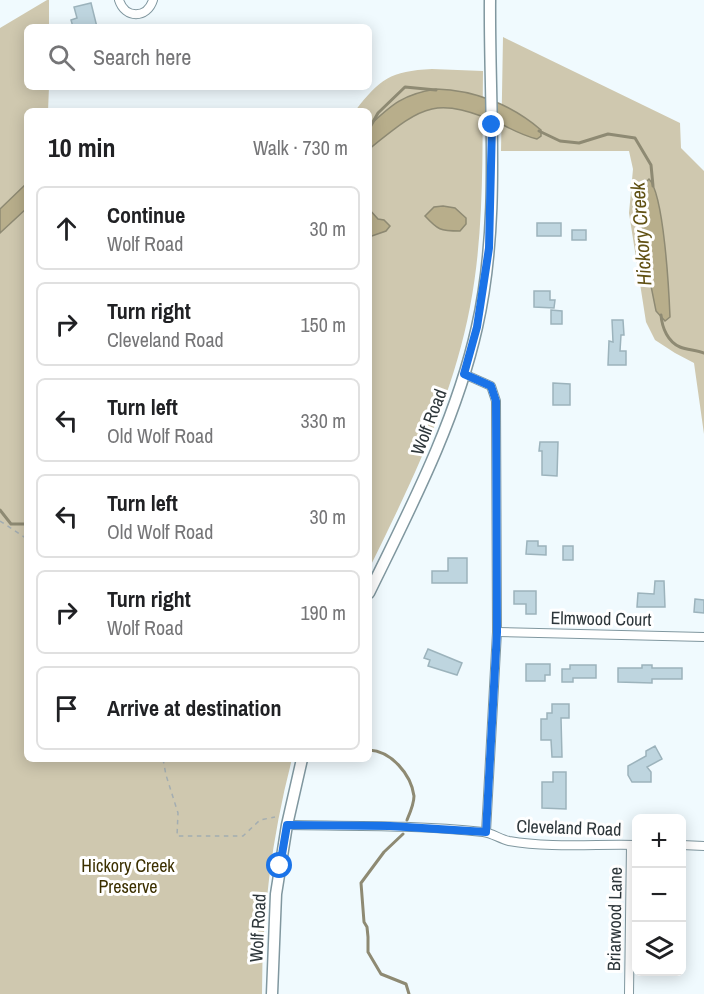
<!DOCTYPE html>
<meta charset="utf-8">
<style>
:root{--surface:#fff;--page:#f6f6f6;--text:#202124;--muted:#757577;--line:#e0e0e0}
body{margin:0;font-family:"Archivo Narrow",sans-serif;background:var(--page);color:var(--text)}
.controls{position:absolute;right:18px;bottom:18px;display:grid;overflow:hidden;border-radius:9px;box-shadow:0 3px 15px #0003}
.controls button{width:54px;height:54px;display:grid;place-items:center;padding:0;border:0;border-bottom:2px solid var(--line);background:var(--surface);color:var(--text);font:30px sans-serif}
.stop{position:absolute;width:18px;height:18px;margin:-14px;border:4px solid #1a73e8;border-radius:50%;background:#fff}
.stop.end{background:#1a73e8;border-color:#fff;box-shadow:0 2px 6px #0008}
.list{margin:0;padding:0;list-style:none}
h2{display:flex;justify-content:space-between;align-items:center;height:78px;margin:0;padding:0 24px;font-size:26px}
h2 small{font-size:20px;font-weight:400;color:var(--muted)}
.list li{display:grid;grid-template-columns:39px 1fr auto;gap:18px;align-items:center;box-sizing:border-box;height:84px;margin:0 12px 12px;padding:0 12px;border:2px solid var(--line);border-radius:9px}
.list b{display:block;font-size:22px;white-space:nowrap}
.list p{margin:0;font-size:20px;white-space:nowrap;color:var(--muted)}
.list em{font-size:20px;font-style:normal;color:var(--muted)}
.icon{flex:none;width:33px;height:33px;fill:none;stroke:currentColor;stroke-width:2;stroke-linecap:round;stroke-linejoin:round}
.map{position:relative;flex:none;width:704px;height:994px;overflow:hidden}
.search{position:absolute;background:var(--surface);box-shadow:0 3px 15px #0003;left:24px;top:24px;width:348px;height:66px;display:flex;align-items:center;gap:15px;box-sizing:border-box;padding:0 21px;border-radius:9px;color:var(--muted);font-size:22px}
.panel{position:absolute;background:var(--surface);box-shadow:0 3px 15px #0003;left:24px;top:108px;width:348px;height:654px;border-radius:9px}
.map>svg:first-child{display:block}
.green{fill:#cfc8af}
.water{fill:#b8ae8b;stroke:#8e8a73;stroke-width:1.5}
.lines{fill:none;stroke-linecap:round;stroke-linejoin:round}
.stream{stroke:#8e8a73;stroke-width:3}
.building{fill:#bed5df;stroke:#9cb3bc;stroke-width:1.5}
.street-casing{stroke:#80979f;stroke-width:10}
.secondary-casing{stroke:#80979f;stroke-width:13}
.path{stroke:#a3adb1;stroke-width:1.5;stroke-dasharray:4.5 4.5;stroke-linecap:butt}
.street{stroke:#fff;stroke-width:8}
.secondary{stroke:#fff;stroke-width:10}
.route{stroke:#1a73e8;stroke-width:8}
.labels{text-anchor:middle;stroke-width:6;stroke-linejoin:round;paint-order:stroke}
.street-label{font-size:18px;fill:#2d363a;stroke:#fff}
.park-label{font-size:18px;fill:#3c3000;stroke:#fff}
.water-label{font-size:20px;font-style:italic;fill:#615114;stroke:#fff}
</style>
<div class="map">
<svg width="704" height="994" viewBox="0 0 704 994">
<rect width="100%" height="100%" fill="#f0fafe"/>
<g class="green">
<path d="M47 0H49V27H27V87H49L48 111H27V759H292C272 836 262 914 262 994H0V28Z"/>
<polygon points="503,37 680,123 681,148 704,171 704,434 694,363 675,353 655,340 646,322 629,213 633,169 629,151 501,151"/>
<path d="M432 69 483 71C482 150 485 229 470 307 452 401 411 483 369 569V111H355C380 79 390 71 432 69Z"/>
</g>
<g class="water">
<path d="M436 89C475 90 512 105 541 130V136L537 139C524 136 515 131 503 125 434 95 424 105 369 149V126C392 104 404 94 436 89Z"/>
<path d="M649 179C664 194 669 292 670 317L665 321 656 311 647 266 642 225 643 185Z"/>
<polygon points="27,183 27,208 0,233 0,209"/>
<path d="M443 206 455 208 466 218V224L460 231C440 231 438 230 425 216L434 207Z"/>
<polygon points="369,209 378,219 384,220 390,226 386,231 369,237"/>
</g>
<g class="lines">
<g class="stream">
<polyline points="369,129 378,113 405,87 436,90"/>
<polyline points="539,131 560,141 579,143 608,134 635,138 651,165 653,186"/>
<path d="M661 315C662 328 668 342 680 347 687 350 697 350 704 353"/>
<polyline points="0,510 11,524 27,524"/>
<path d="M369 750C391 751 411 774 414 796 414 804 410 813 407 820"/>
<polyline points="403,834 384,852 361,883 364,922 367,927 368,937 368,952 381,974 406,984 409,994"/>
</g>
</g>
<g class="building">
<polygon points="91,3 97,27 73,27 71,20 77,18 74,7"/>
<rect x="537" y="223" width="24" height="13"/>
<rect x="572" y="230" width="14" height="10"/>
<polygon points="534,291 550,291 550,300 555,300 554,308 534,307"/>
<polygon points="551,310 562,311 562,324 551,324"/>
<polygon points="612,320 623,320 624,335 621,335 620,351 626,351 626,365 608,365 609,341 613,342"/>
<polygon points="553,383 570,384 570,405 553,405"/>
<polygon points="540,442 558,442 557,476 542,475 542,451 539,451"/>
<polygon points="527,541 538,541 538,546 546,546 546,555 526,554"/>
<rect x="563" y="546" width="10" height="14"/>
<polygon points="448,558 467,558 467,583 432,583 432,571 448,571"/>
<polygon points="655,581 664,581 665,607 637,607 638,593 654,594"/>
<polygon points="514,591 536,591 536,614 526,614 526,604 514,604"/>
<polygon points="695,599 704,600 704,613 694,612"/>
<polygon points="428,649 462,663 457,675 428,666 430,660 424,658"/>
<polygon points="526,664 550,664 550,675 545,675 545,681 526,681"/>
<polygon points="570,665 596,665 596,678 573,678 573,682 562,682 562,669 570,669"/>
<polygon points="642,665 652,665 652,668 682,668 682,679 652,679 652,683 618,682 618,668 642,668"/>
<polygon points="552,704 569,704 569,718 561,718 562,757 552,757 551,740 541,740 541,719 547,719 547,713 552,713"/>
<polygon points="655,746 662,759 647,767 651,772 651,782 632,782 628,775 628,766 646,756 646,751"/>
<polygon points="553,772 566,772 566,809 542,808 542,782 553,782"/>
</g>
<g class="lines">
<defs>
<g id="street">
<path d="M119 0C125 19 147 19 153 0"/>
<polyline points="464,374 491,386 496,401 497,632 486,832"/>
<polyline points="497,632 704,637"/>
<path d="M287 825C352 826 418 825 483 832 492 833 500 839 509 841 550 848 595 844 636 845"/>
<polyline points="682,845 704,846"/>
<polyline points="629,994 631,845"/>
</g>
<g id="secondary">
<path d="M369 593C411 507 456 421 477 327 501 221 489 108 490 0"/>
<polyline points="272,994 276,894 287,825 302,759"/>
</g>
</defs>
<use href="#street" class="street-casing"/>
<use href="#secondary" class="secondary-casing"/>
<g class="path">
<polyline points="0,521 27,539"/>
<polyline points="163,759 166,775 178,813 177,836 243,836 260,820 275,817"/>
</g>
<use href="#street" class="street"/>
<use href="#secondary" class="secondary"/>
</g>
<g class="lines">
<polyline class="route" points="280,866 287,825 390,826 486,832 497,632 496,401 491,386 464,374 477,327 489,248 492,125"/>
</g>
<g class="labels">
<g class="street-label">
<text transform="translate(429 422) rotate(-69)" y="6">Wolf Road</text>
<text transform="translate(601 619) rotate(1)" y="6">Elmwood Court</text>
<text transform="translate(569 828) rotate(2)" y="6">Cleveland Road</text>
<text transform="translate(615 919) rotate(-89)" y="6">Briarwood Lane</text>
<text transform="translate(258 928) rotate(-87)" y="6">Wolf Road</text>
</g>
<g class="park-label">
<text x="128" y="872">Hickory Creek<tspan x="128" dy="21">Preserve</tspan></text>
</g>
<g class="water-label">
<text transform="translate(641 234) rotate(-94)" y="7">Hickory Creek</text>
</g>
</g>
</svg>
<div class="controls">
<button>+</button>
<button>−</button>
<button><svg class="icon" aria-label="layers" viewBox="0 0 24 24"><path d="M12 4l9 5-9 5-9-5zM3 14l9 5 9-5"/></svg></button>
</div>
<div class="stop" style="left:280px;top:866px"></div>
<div class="stop end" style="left:492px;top:125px"></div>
<div class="search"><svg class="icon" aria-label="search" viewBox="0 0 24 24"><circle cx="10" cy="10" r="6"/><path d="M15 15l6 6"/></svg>Search here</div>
<section class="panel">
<h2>10 min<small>Walk · 730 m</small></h2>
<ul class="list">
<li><svg class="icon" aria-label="ahead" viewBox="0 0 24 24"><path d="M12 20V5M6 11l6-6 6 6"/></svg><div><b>Continue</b><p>Wolf Road</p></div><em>30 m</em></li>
<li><svg class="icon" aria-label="right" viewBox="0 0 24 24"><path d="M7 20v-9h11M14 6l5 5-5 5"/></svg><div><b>Turn right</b><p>Cleveland Road</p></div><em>150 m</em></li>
<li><svg class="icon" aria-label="left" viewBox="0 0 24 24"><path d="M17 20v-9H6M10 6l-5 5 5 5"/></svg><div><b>Turn left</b><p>Old Wolf Road</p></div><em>330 m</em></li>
<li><svg class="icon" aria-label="left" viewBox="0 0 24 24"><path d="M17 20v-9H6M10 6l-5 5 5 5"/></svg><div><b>Turn left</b><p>Old Wolf Road</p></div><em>30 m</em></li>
<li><svg class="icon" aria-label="right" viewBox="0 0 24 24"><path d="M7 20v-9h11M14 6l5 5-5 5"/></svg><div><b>Turn right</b><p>Wolf Road</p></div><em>190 m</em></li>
<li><svg class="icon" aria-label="arrive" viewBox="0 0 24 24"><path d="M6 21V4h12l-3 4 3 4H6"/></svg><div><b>Arrive at destination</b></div></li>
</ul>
</section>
</div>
